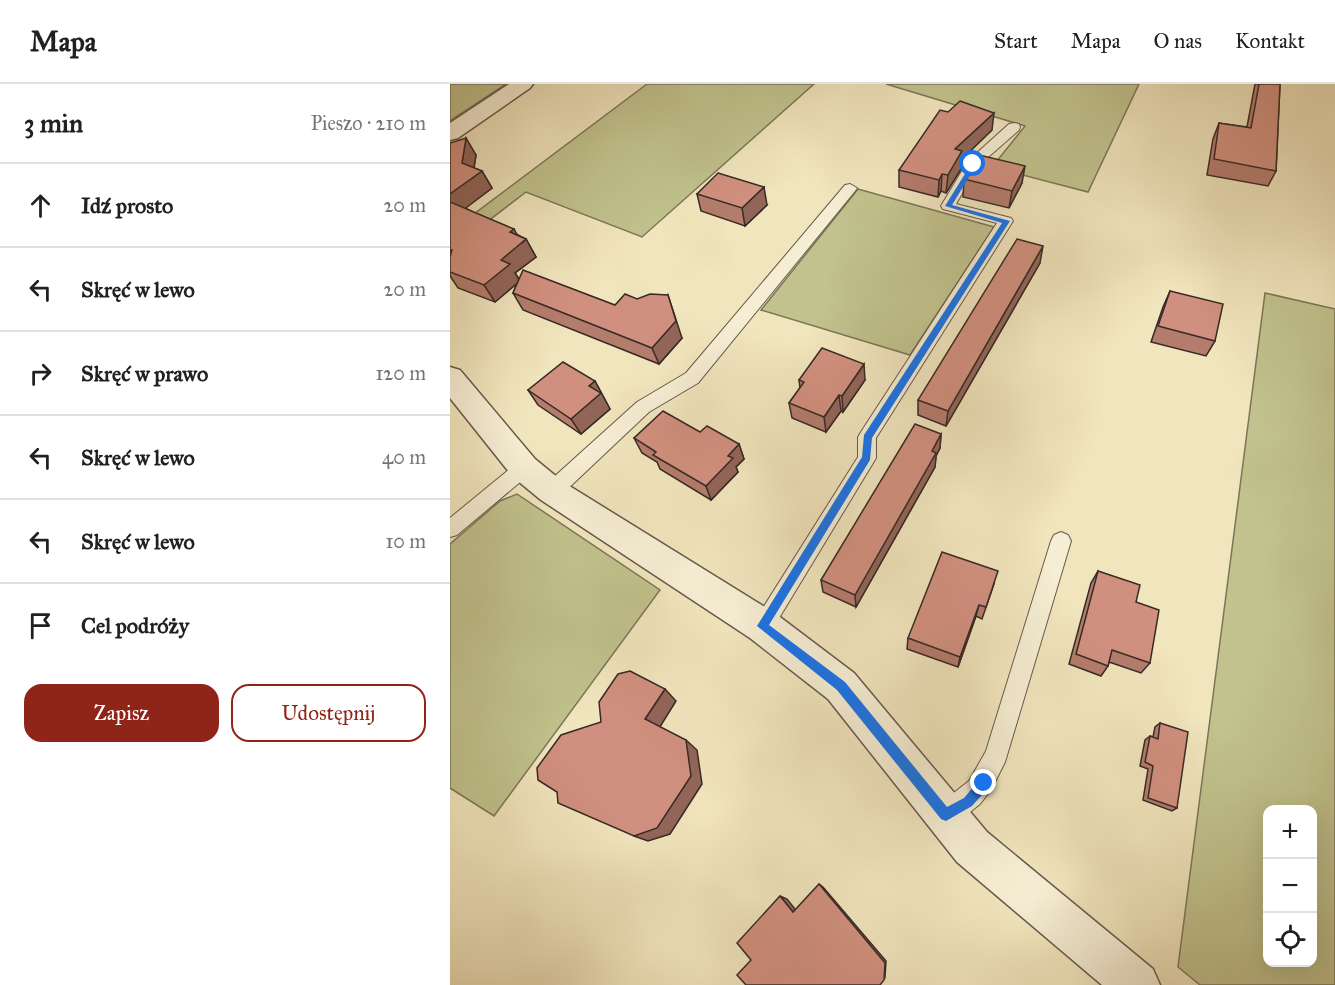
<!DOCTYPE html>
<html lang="pl">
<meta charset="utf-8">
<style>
:root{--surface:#fff;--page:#f6f6f6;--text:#202124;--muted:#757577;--line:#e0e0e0;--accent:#8f2418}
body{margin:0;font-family:"IM FELL Great Primer",serif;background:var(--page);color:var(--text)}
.controls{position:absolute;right:18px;bottom:18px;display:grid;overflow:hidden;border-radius:12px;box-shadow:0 6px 24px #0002}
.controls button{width:54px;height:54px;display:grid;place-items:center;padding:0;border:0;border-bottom:2px solid var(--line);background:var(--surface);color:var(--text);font:30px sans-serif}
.stop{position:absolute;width:18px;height:18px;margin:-14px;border:4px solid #1a73e8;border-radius:50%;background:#fff}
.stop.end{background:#1a73e8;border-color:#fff;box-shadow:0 2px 6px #0008}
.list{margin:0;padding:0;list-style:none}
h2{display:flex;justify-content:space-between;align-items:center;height:78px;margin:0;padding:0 24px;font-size:26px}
h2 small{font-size:20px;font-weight:400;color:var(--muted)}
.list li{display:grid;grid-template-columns:39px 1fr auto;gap:18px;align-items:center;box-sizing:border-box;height:84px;padding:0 24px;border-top:2px solid var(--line)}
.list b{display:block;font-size:22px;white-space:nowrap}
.list em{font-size:20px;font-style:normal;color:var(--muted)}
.actions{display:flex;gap:12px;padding:18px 24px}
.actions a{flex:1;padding:14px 0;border:2px solid var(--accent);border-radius:18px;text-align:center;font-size:21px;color:var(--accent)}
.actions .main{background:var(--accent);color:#fff}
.icon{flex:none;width:33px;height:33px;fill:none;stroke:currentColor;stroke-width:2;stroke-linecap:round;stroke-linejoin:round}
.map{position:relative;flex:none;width:885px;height:901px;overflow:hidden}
header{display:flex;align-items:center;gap:36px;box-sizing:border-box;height:84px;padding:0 30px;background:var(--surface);border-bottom:2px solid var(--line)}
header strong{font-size:28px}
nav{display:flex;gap:33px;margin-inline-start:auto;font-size:21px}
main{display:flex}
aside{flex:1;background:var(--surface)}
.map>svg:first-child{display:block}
.green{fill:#c1c28d;stroke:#7c7659;stroke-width:1.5;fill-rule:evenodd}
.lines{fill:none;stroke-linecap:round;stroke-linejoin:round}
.service-casing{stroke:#66594b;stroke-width:2}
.minor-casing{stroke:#66594b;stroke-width:3}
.service{fill:#f6eed4;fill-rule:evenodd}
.minor{fill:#f6eed4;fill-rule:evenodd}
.wall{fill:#b47c6d;stroke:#372a25;stroke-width:1.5}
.shaded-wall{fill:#926559;stroke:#372a25;stroke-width:1.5}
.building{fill:#d1907f;stroke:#372a25;stroke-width:1.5}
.route{fill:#1a73e8}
</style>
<header>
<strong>Mapa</strong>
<nav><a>Start</a><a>Mapa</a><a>O nas</a><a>Kontakt</a></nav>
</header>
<main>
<aside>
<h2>3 min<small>Pieszo · 210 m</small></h2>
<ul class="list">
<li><svg class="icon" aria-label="ahead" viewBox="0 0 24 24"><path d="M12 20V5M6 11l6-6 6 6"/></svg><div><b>Idź prosto</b></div><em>20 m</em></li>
<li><svg class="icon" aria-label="left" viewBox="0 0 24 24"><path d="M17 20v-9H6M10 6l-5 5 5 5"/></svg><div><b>Skręć w lewo</b></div><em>20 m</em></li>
<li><svg class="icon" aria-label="right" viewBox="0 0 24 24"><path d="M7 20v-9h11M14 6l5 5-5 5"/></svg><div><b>Skręć w prawo</b></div><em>120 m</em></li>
<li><svg class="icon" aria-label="left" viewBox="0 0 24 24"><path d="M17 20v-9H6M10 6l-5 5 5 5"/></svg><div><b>Skręć w lewo</b></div><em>40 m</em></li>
<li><svg class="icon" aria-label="left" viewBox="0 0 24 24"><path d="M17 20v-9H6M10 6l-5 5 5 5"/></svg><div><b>Skręć w lewo</b></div><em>10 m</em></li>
<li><svg class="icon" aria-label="arrive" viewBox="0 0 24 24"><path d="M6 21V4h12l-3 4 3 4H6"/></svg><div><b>Cel podróży</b></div></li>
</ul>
<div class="actions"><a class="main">Zapisz</a><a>Udostępnij</a></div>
</aside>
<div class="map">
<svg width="885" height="901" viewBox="0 0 885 901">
<rect width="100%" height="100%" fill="#f1e5bd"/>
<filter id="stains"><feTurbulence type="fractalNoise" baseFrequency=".00333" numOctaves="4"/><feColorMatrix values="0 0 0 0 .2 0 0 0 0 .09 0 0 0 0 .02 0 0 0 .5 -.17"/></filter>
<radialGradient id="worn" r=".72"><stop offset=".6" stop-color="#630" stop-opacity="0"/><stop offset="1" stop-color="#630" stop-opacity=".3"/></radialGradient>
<g class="green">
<polygon points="0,0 56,0 0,37"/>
<polygon points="197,0 364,0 192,153 76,108 0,166 0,148"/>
<polygon points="436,0 689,0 638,108 542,83 575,42"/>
<polygon points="408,105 544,143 460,271 311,226"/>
<path d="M815 209 885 225V901H750L728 883ZM818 726H862V878H818Z"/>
<polygon points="67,410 210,506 44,732 0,704 0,460 50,417"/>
</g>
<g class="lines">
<defs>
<g id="service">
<polygon points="564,39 569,40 570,43 569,46 528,82 506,120 561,134 563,137 426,354 426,374 423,379 320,549 313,552 306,549 303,542 306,535 408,373 408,353 411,348 547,139 493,125 491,122 518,77 559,40"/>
<polygon points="400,100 407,104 405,107 248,299 199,328 109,413 102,415 95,413 93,407 95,401 187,318 236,289 395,101"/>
<polygon points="74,376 81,379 83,384 81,389 7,451 0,453 0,434 67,379"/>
<polygon points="611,448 618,451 621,457 555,678 541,706 530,720 514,733 496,743 487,740 484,731 487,722 519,697 536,667 601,457 604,451"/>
</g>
<g id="minor">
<polygon points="59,0 83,0 80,4 8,54 0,56 0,39"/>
<polygon points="0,283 10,286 85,375 113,398 326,530 404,589 537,748 703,885 710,901 652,901 507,778 378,615 300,554 91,416 63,393 0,314"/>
</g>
</defs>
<use href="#service" class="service-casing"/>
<use href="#minor" class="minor-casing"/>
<use href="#service" class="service"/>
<use href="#minor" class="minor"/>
</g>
<g class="wall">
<polygon points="805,0 830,0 826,87 818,102 757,91 763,55 769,39 797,43"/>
<polygon points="542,46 512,75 511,85 496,109 491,107 488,113 449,103 449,86"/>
<polygon points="0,59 26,71 24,84 32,87 42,104 15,124 76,155 86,173 65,189 69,195 232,254 209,280 73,226 63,209 67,199 45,218 8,204 0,192"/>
<polygon points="514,95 572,99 559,124 513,113"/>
<polygon points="247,110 317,121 295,142 251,127"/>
<polygon points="590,179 496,342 468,331 468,316"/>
<polygon points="720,207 765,257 756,272 701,258 713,223"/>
<polygon points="349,296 415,296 393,328 391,327 376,348 342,334 339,319 350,304"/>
<polygon points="145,297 160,325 131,350 88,321 78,306"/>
<polygon points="250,348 289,360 294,375 286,383 288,388 261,416 210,385 207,378 192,369 184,354"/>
<polygon points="491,350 490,364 486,372 485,383 406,523 373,508 371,496"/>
<polygon points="648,487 700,579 691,589 659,578 658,582 651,592 619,580 641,499"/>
<polygon points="544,500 532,535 526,532 508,583 457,565 458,554"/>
<polygon points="710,639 727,724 722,727 693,716 698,685 690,682 695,656 700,652 703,653 705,643"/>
</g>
<g class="shaded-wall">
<polygon points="544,29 542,46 512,75 511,85 496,109 498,91 505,65"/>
<polygon points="16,54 26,71 22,94 32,87 42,104 4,133 0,126 0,110 12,79"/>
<polygon points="575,82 572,99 559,124 562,107"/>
<polygon points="492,90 491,107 488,113 489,96"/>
<polygon points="314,103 317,121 295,142 292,124"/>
<polygon points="64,145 72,159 76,155 86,173 65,189 70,197 45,218 34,201 51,176 60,148"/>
<polygon points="593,162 590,179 496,342 498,327"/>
<polygon points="218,211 232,254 209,280 202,264"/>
<polygon points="414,280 415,296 393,328 392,312"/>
<polygon points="145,297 160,325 131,350 121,335 139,302"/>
<polygon points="389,311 391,327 376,348 374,333"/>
<polygon points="491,350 490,364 486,372 485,383 406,523 405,511"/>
<polygon points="289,360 294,375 286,383 288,388 261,416 256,402 278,372"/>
<polygon points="529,521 526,532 508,583 510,573"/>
<polygon points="215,605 226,617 208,646 195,635"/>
<polygon points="236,656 247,666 252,700 220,750 198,757 184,752"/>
<polygon points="369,800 373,803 436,877 435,893"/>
<polygon points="330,812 337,815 349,830 343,828"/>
</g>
<g class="building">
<polygon points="809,0 830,0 826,87 764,75 769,39 801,44"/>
<polygon points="510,17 544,29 505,65 512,67 498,91 492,90 489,96 449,86 490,26 498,28"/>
<polygon points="16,54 12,79 32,87 0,110 0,59"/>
<polygon points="529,71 575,82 562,107 514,95"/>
<polygon points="268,89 314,103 292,124 247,110"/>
<polygon points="0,118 64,145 60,148 76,155 51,176 60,180 34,201 0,188 0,173 2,166 0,166"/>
<polygon points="567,155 593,162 498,327 468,316"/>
<polygon points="73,186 165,221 175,210 187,215 200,210 218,211 226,237 202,264 63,209"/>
<polygon points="720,207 773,220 765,257 708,242"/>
<polygon points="372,264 414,280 392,312 389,311 374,333 339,319 354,298 349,296"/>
<polygon points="113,278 145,297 139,302 151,309 121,335 78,306"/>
<polygon points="213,327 250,348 257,342 289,360 278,372 283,374 256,402 203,371 206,368 184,354"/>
<polygon points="465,340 491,350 482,367 486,369 405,511 371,496"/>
<polygon points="492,468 548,487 536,523 529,521 510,573 458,554"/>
<polygon points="648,487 690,501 686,518 709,526 700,579 662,566 658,582 626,570"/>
<polygon points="180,587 215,605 195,635 236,656 241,692 207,744 184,752 108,719 107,708 88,696 87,684 111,651 151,638 149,618 168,590"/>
<polygon points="710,639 738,648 727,724 698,714 703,682 695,678 700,652 708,655"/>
<polygon points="369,800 435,879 434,896 430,901 296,901 287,891 301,876 287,859 330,812 343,828"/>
</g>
<polygon class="route" points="523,77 527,80 502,121 560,137 422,354 420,376 319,541 395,598 497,723 514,714 530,695 538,695 538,704 522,722 496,737 491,735 387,606 307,542 412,373 414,351 552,139 495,122"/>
<rect width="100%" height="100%" filter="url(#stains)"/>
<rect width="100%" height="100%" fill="url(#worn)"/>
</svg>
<div class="controls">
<button>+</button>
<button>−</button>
<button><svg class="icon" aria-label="locate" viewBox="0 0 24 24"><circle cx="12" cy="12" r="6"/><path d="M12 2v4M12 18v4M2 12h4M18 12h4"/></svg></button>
</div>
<div class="stop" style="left:523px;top:80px"></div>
<div class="stop end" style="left:534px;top:699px"></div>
</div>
</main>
